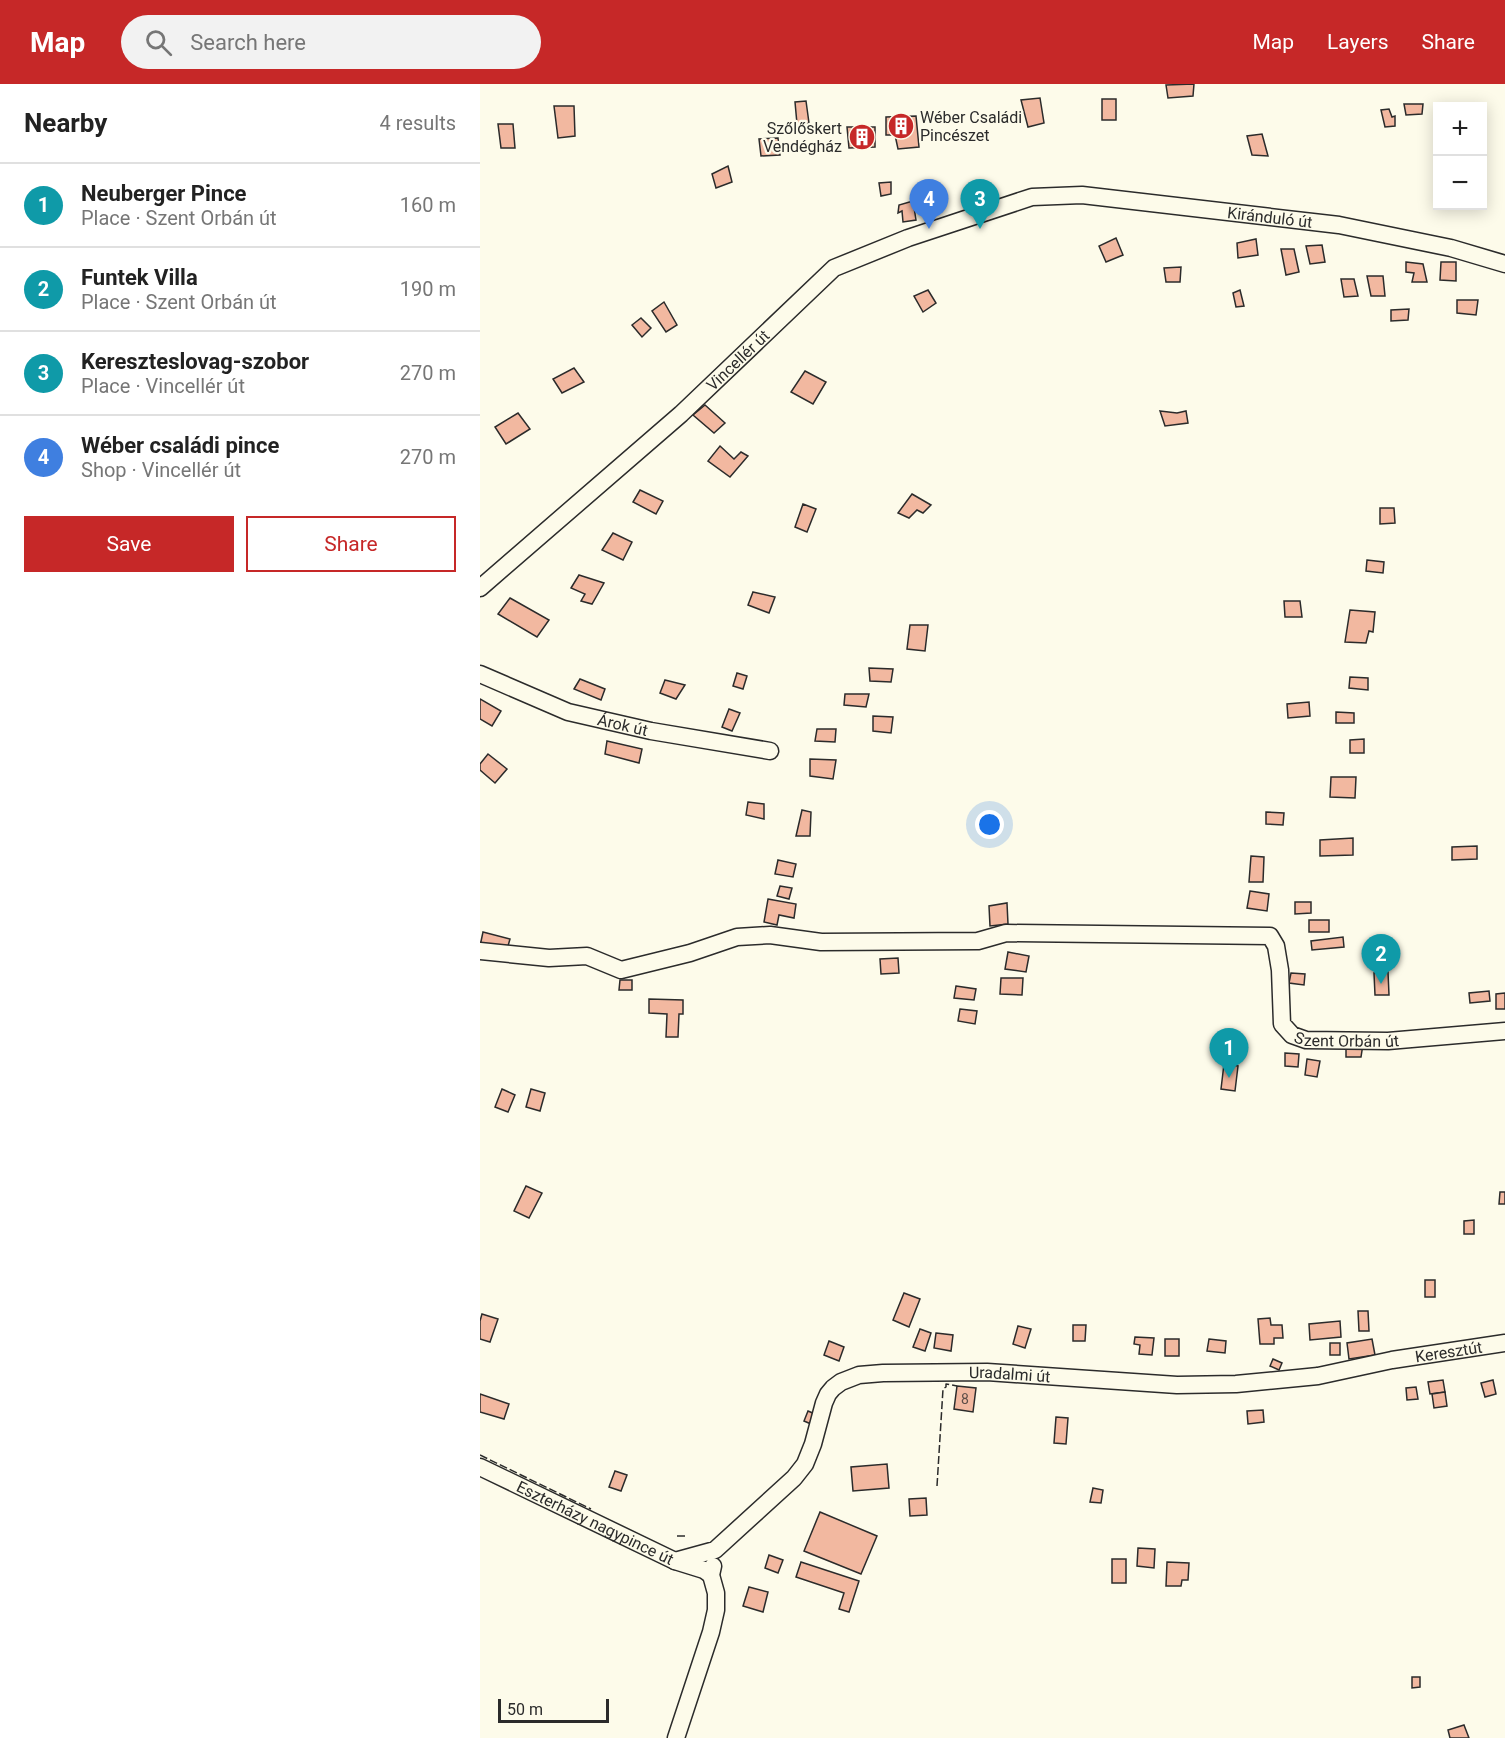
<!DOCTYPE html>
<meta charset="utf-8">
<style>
:root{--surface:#fff;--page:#f2f2f2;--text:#222;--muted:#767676;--line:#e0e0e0;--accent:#c62828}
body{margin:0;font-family:Roboto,sans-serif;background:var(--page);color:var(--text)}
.controls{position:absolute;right:18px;top:18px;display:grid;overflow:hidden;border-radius:0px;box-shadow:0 3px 15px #0003}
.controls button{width:54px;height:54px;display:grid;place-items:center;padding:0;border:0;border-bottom:2px solid var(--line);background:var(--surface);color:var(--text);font:30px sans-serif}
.scale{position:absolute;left:18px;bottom:15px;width:111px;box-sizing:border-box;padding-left:6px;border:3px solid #2b2b2b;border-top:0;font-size:16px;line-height:21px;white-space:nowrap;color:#2b2b2b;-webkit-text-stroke:4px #fdfbea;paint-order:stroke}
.you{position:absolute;left:510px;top:741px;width:21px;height:21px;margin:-15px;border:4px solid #fff;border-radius:50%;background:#1a73e8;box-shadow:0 0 0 9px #1a73e833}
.badge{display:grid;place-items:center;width:39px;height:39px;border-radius:50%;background:var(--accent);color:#fff;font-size:20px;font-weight:700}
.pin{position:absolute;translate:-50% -50px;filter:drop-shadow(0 2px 3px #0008)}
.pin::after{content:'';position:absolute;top:32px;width:21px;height:18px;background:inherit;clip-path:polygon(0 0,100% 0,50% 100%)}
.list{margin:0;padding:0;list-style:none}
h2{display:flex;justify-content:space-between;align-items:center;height:78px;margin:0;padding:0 24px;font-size:26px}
h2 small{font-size:20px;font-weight:400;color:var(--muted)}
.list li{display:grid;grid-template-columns:39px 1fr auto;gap:18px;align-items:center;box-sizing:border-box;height:84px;padding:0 24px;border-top:2px solid var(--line)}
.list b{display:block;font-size:22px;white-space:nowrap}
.list p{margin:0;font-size:20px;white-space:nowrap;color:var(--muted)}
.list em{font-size:20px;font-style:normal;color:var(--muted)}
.actions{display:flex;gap:12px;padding:18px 24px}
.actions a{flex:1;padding:14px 0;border:2px solid var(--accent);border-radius:0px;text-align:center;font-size:21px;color:var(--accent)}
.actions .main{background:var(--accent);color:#fff}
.icon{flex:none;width:33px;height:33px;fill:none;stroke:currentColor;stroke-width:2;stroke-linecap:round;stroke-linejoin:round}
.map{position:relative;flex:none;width:1025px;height:1654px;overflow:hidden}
header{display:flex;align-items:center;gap:36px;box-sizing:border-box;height:84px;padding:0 30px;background:var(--accent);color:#fff}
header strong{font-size:28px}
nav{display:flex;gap:33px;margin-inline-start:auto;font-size:21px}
.search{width:420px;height:54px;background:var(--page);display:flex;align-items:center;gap:15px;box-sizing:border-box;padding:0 21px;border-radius:33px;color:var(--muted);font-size:22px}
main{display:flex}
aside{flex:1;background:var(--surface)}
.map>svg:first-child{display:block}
.building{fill:#f2b8a0;stroke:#2b2b2b;stroke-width:1.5}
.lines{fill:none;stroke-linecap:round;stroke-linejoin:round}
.minor-casing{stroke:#2b2b2b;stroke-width:19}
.minor{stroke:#fdfbea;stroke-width:16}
.fence{stroke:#2b2b2b;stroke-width:1.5;stroke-dasharray:8 3;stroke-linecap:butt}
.labels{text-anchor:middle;stroke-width:4.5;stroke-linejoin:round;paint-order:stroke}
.number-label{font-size:14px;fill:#5d4e48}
.poi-label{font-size:16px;fill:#2b2b2b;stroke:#fdfbea;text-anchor:start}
.street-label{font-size:16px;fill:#2b2b2b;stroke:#fdfbea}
</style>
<header>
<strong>Map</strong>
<div class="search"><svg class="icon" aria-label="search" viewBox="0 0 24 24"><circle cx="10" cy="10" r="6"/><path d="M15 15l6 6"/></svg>Search here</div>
<nav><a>Map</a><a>Layers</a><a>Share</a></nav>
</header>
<main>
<aside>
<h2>Nearby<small>4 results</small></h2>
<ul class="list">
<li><span class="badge" style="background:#0f9aa8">1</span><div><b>Neuberger Pince</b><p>Place · Szent Orbán út</p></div><em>160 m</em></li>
<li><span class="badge" style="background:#0f9aa8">2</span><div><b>Funtek Villa</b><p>Place · Szent Orbán út</p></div><em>190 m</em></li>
<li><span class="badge" style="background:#0f9aa8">3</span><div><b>Kereszteslovag-szobor</b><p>Place · Vincellér út</p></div><em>270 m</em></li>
<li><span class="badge" style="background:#3f7fe0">4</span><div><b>Wéber családi pince</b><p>Shop · Vincellér út</p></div><em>270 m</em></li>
</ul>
<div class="actions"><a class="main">Save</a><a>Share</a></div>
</aside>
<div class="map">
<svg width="1025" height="1654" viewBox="0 0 1025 1654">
<rect width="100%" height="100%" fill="#fdfbea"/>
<g class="building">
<polygon points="714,0 713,12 688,14 686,1"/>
<polygon points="560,14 564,39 548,43 541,16"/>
<rect x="622" y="15" width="14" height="21"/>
<polygon points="326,17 329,39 317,40 315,18"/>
<polygon points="924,20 943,20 942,30 926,31"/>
<polygon points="74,22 94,22 95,52 78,54"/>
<polygon points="909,25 912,33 915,32 915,42 905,43 901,26"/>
<polygon points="436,32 439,63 418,65 415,51 406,51 406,33"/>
<polygon points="18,40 33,40 35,64 21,64"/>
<polygon points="367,43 395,43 395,63 369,64"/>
<polygon points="782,50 788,72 772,71 767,52"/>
<polygon points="298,54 300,71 281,72 279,55"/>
<polygon points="248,82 252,98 236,104 232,90"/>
<polygon points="411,98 411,110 401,112 399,99"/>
<polygon points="433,117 436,136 423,138 422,127 418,129 419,121"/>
<polygon points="636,154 643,171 626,178 619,162"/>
<polygon points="776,155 778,171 758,174 757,159"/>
<polygon points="842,161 845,178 830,180 826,162"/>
<polygon points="801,165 814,165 819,188 806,191"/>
<polygon points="926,178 943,180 947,198 932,198 934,189 926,188"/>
<polygon points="961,178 976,178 976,197 960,196"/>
<polygon points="701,183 700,198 686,198 684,184"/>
<polygon points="887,192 903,192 905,212 891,212"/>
<polygon points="861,195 874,195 878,212 864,213"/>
<polygon points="448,206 456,219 443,228 434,212"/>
<polygon points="760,206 764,222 756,223 753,209"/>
<polygon points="977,216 998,216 996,231 977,229"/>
<polygon points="184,218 197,241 186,248 172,227"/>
<polygon points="929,225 928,236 911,237 911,226"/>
<polygon points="161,234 171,244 162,253 152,241"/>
<polygon points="94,284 104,298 82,309 73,295"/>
<polygon points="325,287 346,298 333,320 311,308"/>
<polygon points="225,321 245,339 234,349 213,331"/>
<polygon points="680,327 697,329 706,327 708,339 685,342"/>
<polygon points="38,329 50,345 26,360 15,343"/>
<polygon points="240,362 254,375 261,368 268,372 250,393 228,377"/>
<polygon points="160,406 183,417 176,430 153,418"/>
<polygon points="432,410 451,421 443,429 437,426 429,434 418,429"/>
<polygon points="323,420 336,425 327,448 315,443"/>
<polygon points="900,424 914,424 915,439 900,440"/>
<polygon points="133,449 152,458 143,476 122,466"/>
<polygon points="887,476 904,478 903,489 886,487"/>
<polygon points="99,491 124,499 112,520 101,517 105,510 91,504"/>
<polygon points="273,508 295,513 289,529 268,521"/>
<polygon points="30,514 69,536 57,553 18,530"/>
<polygon points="804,517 820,517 822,533 805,533"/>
<polygon points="870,526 895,528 893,548 889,547 886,559 865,558"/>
<polygon points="430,541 448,541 445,567 427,565"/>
<polygon points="389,584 413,585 411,598 390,597"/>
<polygon points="257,589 267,592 263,605 253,602"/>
<polygon points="870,593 888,594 888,606 869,604"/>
<polygon points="100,595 125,605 121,616 94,605"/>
<polygon points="185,596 205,601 196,615 180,609"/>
<polygon points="365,610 389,610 386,623 364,621"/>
<polygon points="0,615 21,627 12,642 0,635"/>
<polygon points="829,618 830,632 808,634 807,620"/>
<polygon points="249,625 260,629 252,647 242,643"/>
<polygon points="856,628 874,629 874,639 856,639"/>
<polygon points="393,632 413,633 411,649 393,647"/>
<polygon points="337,645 356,645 355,658 335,657"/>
<polygon points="884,655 884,669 870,669 870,656"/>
<polygon points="127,657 162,665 159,679 125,670"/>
<polygon points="8,670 27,685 15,699 0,686 0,680"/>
<polygon points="330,675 356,676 353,695 330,692"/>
<polygon points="851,693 876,693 875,714 850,713"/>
<polygon points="268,718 284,720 284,735 266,731"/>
<polygon points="322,726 331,728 330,752 316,752"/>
<polygon points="786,728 804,729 803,741 786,740"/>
<polygon points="873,754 873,771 840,772 840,756"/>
<polygon points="997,762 997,775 972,776 972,763"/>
<polygon points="771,772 784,773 783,798 769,798"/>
<polygon points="298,776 316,780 313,793 295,790"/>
<polygon points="300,802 312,804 309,815 297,812"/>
<polygon points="770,807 789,810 787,827 767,824"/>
<polygon points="288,815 316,820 314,834 299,831 297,841 284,838"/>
<polygon points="815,818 831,818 831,829 815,830"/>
<polygon points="527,819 528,840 510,842 509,822"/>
<rect x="829" y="836" width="20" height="12"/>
<polygon points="3,848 30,855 26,869 0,862"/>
<polygon points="863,853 864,863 832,866 831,857"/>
<polygon points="528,868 549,872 546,888 525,885"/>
<polygon points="418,874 419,889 401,890 400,875"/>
<polygon points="908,888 909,911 895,911 894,889"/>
<polygon points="811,889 825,890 824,901 809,899"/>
<polygon points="521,894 543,894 542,911 520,910"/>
<polygon points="140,896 152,896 152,906 139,906"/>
<polygon points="476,902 496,905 494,916 474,914"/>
<polygon points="1009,907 1010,917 990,919 989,909"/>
<polygon points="1025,909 1025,925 1016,925 1016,910"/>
<polygon points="169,915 203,916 203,930 199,930 198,953 186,953 187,930 169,929"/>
<polygon points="480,925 497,927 495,940 478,937"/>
<polygon points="866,960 883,960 881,973 866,973"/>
<polygon points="805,969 819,970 818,983 805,982"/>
<polygon points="827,975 840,977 837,993 825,991"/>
<polygon points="744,980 758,982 755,1007 741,1005"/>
<polygon points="22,1005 35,1011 28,1028 15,1023"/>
<polygon points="51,1005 65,1009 60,1027 46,1023"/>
<polygon points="46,1102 62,1109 49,1134 34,1127"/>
<polygon points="1020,1108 1025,1108 1025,1120 1019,1120"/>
<polygon points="994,1136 994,1150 984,1150 984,1137"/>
<rect x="945" y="1196" width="10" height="17"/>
<polygon points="424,1209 440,1215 429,1243 413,1236"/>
<polygon points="878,1227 888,1227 889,1247 879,1247"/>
<polygon points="2,1230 18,1235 10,1258 0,1255 0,1237"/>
<polygon points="790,1234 791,1241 802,1241 803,1254 794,1254 794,1260 780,1260 778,1235"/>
<polygon points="860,1237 861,1253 830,1256 829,1240"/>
<polygon points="593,1241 606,1241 605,1257 593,1257"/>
<polygon points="538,1242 551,1245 545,1264 533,1260"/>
<polygon points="440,1245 451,1249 445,1267 433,1263"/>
<polygon points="456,1249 473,1251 471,1267 454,1264"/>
<polygon points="655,1253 674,1254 672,1271 659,1270 660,1261 654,1260"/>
<rect x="685" y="1255" width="14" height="17"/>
<polygon points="729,1255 746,1257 745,1269 727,1267"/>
<polygon points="892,1255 895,1271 869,1275 867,1259"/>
<polygon points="349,1257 364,1263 359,1277 344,1271"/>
<rect x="850" y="1259" width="10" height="12"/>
<polygon points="793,1275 802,1279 799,1286 790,1282"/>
<polygon points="963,1296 965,1308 950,1310 948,1298"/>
<polygon points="1013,1296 1016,1310 1005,1313 1001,1299"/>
<polygon points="477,1302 496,1304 493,1328 474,1325"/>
<polygon points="936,1303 938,1315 927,1316 926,1304"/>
<polygon points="965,1308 967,1322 954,1324 952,1310"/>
<polygon points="0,1310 29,1320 24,1335 0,1328"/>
<polygon points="783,1326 784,1338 768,1340 767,1327"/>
<polygon points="328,1327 335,1330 331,1340 324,1337"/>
<polygon points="576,1333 588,1334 586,1360 574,1359"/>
<polygon points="407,1380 409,1404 373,1407 371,1383"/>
<polygon points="135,1387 147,1391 141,1407 129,1403"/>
<polygon points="613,1404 623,1406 621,1419 610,1418"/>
<polygon points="446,1414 447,1431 430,1432 429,1415"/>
<polygon points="340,1428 397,1452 381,1490 324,1467"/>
<polygon points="658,1464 675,1465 674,1484 657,1482"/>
<polygon points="289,1471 303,1476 298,1489 285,1484"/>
<rect x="632" y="1475" width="14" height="24"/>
<polygon points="321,1478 379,1497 369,1528 359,1525 364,1509 316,1493"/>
<polygon points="687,1478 709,1479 708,1496 702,1496 701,1502 686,1502"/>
<polygon points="269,1503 288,1508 283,1528 263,1522"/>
<polygon points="932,1593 940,1593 940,1603 932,1604"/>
<polygon points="984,1641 989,1654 970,1654 968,1646"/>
</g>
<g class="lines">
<defs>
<g id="minor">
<path id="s1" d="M0 504 201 330 354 184 428 154 552 113 602 111 859 141 971 164 1025 180"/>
<path id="s2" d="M0 590 88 628 171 647 290 667"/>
<path id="s3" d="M0 867 69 874 107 872 141 886 210 869 257 853 290 851 341 858 498 857 526 849 790 852 796 862 800 886 802 940 812 951 826 956 908 957 1025 947"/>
<path id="s4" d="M0 1383 195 1477 224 1486 231 1491"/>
<path id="s5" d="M195 1477 235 1466 314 1394 325 1380 333 1360 344 1319 348 1310 353 1304 361 1298 379 1291 403 1289 507 1288 697 1301 756 1300 838 1292 912 1276 1025 1259"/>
<polyline points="196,1654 231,1548 236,1526 236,1509 231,1491 233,1482"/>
</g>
</defs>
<use href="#minor" class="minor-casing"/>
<use href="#minor" class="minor"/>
<g class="fence">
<polyline points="0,1371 111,1425"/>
<polyline points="457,1402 463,1305 466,1303 466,1300 477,1302"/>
<polyline points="197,1452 208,1452"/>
</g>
</g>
<defs>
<symbol id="building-disc" viewBox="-11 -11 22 22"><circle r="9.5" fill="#c62828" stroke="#fdfbea"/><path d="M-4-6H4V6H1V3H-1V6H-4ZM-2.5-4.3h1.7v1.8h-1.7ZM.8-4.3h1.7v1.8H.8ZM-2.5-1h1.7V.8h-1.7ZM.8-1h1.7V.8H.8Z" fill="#fff"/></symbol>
</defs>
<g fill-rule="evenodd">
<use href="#building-disc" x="406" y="27" width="30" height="30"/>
<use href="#building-disc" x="367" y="38" width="30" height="30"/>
</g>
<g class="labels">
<g class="number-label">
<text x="485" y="1320">8</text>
</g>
<g class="poi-label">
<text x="440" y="39">Wéber Családi<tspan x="440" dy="18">Pincészet</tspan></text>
<text x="362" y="50" text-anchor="end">Szőlőskert<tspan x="362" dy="18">Vendégház</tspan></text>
</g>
<g class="street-label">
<text dy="6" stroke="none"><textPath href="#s1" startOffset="927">Kiránduló út</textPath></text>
<text dy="6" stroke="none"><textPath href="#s1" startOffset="344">Vincellér út</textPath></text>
<text dy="6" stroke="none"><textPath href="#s2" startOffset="152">Árok út</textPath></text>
<text dy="6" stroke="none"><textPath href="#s3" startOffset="960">Szent Orbán út</textPath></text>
<text dy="6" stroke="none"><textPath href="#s5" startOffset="870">Keresztút</textPath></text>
<text dy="6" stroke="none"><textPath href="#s5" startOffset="428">Uradalmi út</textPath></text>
<text dy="6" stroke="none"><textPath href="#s4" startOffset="128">Eszterházy nagypince út</textPath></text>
</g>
</g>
</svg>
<div class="controls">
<button>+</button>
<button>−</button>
</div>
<div class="scale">50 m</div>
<div class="you"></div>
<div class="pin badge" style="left:749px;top:994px;background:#0f9aa8">1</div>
<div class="pin badge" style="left:901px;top:900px;background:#0f9aa8">2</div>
<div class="pin badge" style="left:500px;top:145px;background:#0f9aa8">3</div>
<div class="pin badge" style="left:449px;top:145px;background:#3f7fe0">4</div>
</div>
</main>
